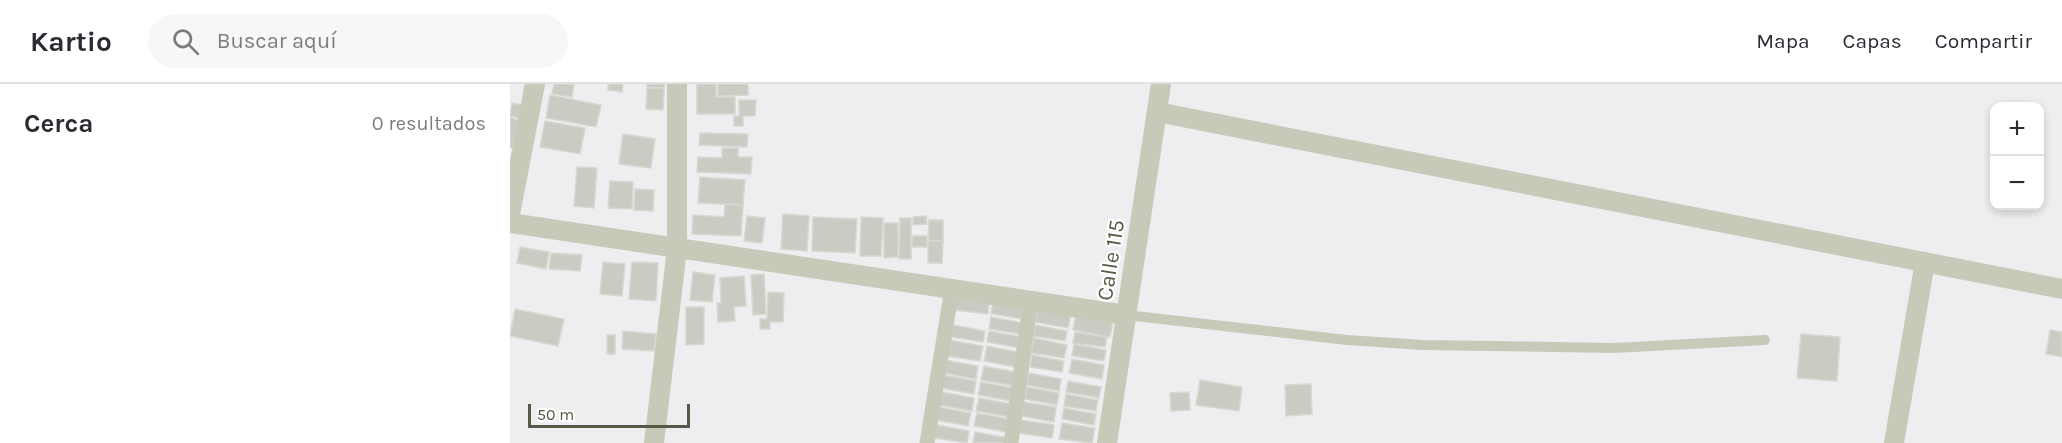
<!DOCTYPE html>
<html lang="es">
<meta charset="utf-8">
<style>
:root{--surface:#fff;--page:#f7f7f7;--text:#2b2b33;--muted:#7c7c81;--line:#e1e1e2}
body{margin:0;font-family:Karla,sans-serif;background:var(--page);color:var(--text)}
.controls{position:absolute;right:18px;top:18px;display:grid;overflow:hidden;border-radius:12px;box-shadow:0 3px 9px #0003}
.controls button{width:54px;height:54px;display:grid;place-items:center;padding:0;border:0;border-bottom:2px solid var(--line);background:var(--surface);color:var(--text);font:30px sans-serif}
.scale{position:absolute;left:18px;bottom:15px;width:162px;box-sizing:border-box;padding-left:6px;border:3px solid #575946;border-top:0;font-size:16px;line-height:21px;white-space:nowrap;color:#575946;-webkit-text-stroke:4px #fff;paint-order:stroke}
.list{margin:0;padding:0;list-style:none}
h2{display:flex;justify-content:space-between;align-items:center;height:78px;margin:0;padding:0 24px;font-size:26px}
h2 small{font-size:20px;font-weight:400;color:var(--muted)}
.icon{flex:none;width:33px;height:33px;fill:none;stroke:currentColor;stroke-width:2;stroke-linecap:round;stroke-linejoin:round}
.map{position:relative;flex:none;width:1552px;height:359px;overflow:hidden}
header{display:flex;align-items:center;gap:36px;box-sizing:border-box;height:84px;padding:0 30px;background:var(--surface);border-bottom:2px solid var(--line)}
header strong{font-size:28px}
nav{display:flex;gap:33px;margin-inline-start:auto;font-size:21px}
.search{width:420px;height:54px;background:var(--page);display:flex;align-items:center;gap:15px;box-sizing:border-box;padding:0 21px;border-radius:33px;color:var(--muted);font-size:22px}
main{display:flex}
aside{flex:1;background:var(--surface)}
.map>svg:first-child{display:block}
.building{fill:#caccc4;stroke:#d6d8d1;stroke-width:1.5}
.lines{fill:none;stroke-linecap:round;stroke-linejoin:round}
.service{stroke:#c7c9b9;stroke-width:10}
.pedestrian{stroke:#c7c9b9;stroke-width:15}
.minor{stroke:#c7c9b9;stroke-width:20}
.labels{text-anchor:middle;stroke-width:4.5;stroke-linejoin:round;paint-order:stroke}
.street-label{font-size:22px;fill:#575946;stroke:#fff}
</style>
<header>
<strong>Kartio</strong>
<div class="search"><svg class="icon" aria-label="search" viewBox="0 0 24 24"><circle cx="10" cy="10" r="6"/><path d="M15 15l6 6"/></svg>Buscar aquí</div>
<nav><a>Mapa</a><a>Capas</a><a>Compartir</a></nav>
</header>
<main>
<aside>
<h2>Cerca<small>0 resultados</small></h2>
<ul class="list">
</ul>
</aside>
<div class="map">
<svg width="1552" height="359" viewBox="0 0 1552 359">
<rect width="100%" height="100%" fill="#edeeef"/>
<g class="building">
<polygon points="44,0 64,0 62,13 42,10"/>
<polygon points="98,0 113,0 112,8 98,6"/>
<polygon points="137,0 155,0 154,4 137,3"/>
<polygon points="187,0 206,0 206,13 225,13 225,30 187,30"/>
<polygon points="208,0 238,0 238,11 208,12"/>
<polygon points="137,4 154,4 153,26 136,25"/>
<polygon points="40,11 91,21 86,43 36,34"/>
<polygon points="229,16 246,16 245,32 233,32 233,42 224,42 224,32 229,32"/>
<polygon points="2,19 12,21 9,34 0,32"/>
<polygon points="0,34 9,36 3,64 0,63"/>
<polygon points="35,37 75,44 70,70 30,63"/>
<polygon points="190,49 238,50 237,63 189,61"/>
<polygon points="113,50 145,55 141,84 109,80"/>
<polygon points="212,64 228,64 228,73 242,73 241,90 187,88 188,73 212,74"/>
<polygon points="67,83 87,84 84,124 64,122"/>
<polygon points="190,93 235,96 233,121 188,119"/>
<polygon points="100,97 123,98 122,125 98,124"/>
<polygon points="125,105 144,106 143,127 124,126"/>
<polygon points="215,120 233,121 231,152 182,150 183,131 214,133"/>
<polygon points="273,130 299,132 297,167 271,165"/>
<polygon points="237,132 255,134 252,159 234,157"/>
<polygon points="416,132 417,140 403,141 403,133"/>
<polygon points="303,133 347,135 345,169 302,167"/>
<polygon points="351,133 373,134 371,172 350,172"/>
<polygon points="390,134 401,134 401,175 389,175"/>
<polygon points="419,136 433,136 433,157 418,157"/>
<polygon points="374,139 388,139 388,173 374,174"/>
<polygon points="403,152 417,152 417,163 402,163"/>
<polygon points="418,157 433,157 432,179 418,179"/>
<polygon points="10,163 39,168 36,185 7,179"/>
<polygon points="41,169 72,171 70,187 39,185"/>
<polygon points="93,178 115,180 112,212 90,210"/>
<polygon points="122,178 148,179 146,217 119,215"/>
<polygon points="183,188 205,191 202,218 180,216"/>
<polygon points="254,190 256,230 243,231 241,191"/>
<polygon points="234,192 236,222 224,223 225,237 208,238 207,219 211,219 210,194"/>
<polygon points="258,208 274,209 273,238 260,238 260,245 250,245 250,235 257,235"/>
<polygon points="446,212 479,217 478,230 444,226"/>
<polygon points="483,218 515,224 513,235 481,230"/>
<polygon points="176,223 194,223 194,260 176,261"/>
<polygon points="528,224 561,230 558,244 525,238"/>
<polygon points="5,225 54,235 48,262 0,252"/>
<polygon points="566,230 603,237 600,253 563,246"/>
<polygon points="481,233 513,239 511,250 479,245"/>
<polygon points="443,241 475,247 473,258 441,253"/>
<polygon points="525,241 557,247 555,257 523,252"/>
<polygon points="1540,246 1552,248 1552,273 1536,270"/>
<polygon points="113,247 146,250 144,267 112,265"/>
<polygon points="479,247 512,253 509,264 477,258"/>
<polygon points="565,248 597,253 595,263 563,259"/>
<polygon points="1291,250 1330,253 1327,297 1287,294"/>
<rect x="97" y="251" width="8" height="19"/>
<polygon points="524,254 557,261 554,274 521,269"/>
<polygon points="440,256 473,262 470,277 437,272"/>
<polygon points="564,260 596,266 594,277 562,272"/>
<polygon points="477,262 508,268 505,283 474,277"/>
<polygon points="522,271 554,277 552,288 520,283"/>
<polygon points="562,275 594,281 592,295 559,289"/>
<polygon points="435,276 468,282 466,295 433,289"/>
<polygon points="474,282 506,288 504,302 471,296"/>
<polygon points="519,289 551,295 549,307 517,301"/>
<polygon points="434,291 466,297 464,310 431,304"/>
<polygon points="690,296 732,303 729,327 686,321"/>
<polygon points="558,297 591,303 589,314 556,308"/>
<polygon points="471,298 503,304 501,317 468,311"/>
<polygon points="801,300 802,330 776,332 775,301"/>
<polygon points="517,303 549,309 547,321 515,315"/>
<polygon points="432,308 464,314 462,327 429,321"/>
<polygon points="679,308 680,326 661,327 660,309"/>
<polygon points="556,310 588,316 586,327 554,322"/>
<polygon points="469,314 502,320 499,333 466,327"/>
<polygon points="514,318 546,323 544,338 511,332"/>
<polygon points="428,323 461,329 458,342 426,336"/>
<polygon points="554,324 586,330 584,341 552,335"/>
<polygon points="467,329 499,335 497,348 464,342"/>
<polygon points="511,336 544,341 542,354 509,349"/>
<polygon points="552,339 585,344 582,359 549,355"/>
<polygon points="427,341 459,347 457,359 424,354"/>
<polygon points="465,348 498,354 497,359 463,359"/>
</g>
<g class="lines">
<polyline class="service" points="616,231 837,256 913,261 1104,264 1255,256"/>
<g class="pedestrian">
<polyline points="417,359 442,204"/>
<polyline points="501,359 521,215"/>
</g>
<g class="minor">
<polyline points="647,28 1552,205"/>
<polyline points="0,130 25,0"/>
<polyline points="0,139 616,231"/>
<polyline points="144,359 167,165 167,0"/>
<polyline points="597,359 651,0"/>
<polyline points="1384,359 1415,178"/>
</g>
</g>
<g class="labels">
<g class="street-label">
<text transform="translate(600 176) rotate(-81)" y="8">Calle 115</text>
</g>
</g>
</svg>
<div class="controls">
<button>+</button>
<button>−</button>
</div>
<div class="scale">50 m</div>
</div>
</main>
